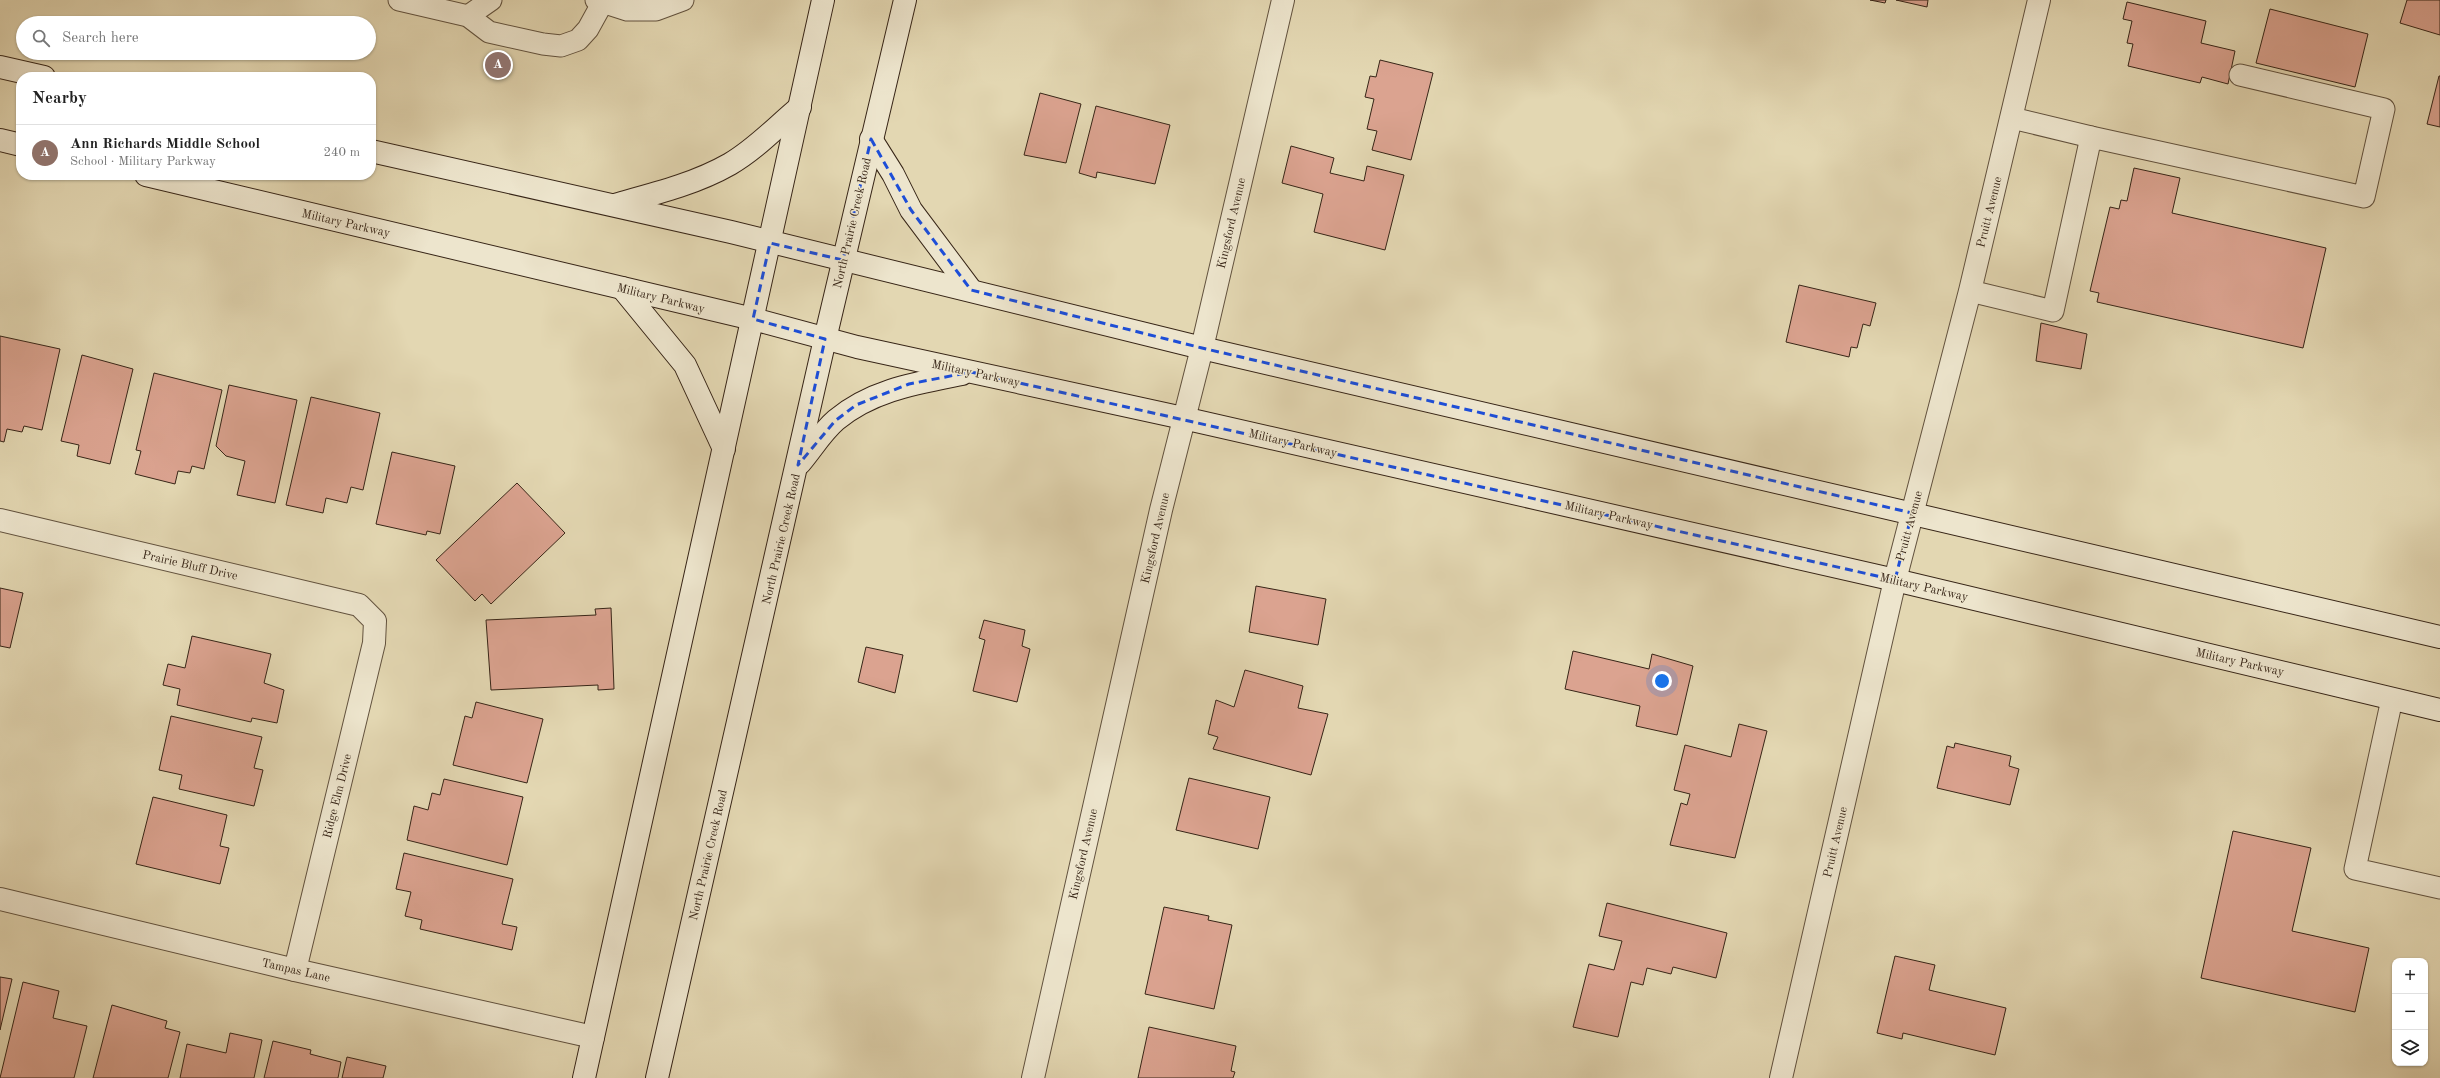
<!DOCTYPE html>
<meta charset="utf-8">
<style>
:root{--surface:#fff;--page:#f2f2f2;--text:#222;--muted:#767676;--line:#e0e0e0;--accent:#b45309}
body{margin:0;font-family:"Old Standard TT",serif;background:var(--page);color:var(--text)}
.controls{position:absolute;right:12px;bottom:12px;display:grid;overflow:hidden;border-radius:8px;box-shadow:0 1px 3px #0004}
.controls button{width:36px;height:36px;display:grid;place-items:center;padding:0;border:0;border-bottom:1px solid var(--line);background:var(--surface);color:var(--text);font:20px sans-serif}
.you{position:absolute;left:1662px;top:681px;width:14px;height:14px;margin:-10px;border:3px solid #fff;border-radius:50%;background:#1a73e8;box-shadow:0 0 0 6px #1a73e833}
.badge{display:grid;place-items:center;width:26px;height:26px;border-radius:50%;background:var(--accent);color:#fff;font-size:13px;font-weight:700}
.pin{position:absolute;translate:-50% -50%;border:2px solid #fff;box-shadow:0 1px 4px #0006}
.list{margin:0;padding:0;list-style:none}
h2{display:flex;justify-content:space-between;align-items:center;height:52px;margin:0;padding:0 16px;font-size:17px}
h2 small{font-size:13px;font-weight:400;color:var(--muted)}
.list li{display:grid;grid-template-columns:26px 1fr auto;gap:12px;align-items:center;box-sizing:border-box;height:56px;padding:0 16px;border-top:1px solid var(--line)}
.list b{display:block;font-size:15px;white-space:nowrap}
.list p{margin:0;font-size:13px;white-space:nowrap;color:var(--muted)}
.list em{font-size:13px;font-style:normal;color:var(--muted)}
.icon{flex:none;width:22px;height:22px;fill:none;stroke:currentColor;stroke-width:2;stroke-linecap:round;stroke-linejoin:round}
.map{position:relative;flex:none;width:2440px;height:1078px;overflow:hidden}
.search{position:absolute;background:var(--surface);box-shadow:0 1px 3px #0004;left:16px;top:16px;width:360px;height:44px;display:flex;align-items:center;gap:10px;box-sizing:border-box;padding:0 14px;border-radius:22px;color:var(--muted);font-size:15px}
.panel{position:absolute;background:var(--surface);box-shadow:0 1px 3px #0004;left:16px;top:72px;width:360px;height:108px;border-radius:16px}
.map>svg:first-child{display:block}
.building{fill:#dba390;stroke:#372517}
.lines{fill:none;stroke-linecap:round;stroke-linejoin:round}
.service-casing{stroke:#62523e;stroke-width:23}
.minor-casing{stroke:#62523e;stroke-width:24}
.secondary-casing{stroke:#372517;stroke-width:24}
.service{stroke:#ede5cd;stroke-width:21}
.minor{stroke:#ede5cd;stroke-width:22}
.secondary{stroke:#ede5cd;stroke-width:22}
.marked{fill:none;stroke:#1d4ed8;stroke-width:3;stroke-dasharray:8 5;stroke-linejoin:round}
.labels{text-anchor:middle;stroke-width:3;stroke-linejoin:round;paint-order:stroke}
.street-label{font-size:12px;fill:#372517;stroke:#ede5cd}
</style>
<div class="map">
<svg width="2440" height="1078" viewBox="0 0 2440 1078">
<rect width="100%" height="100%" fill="#e3d7b2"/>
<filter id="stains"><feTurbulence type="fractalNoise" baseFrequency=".005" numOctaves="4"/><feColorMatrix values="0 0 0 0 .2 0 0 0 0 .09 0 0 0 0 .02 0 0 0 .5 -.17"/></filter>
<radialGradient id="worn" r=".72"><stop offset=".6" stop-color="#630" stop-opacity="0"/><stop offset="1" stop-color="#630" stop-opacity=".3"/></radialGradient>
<g class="building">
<polygon points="1870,0 1886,0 1885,3"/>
<polygon points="1896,0 1928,0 1927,7"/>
<polygon points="2407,0 2440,0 2440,35 2400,23"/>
<polygon points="2127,2 2206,21 2201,43 2235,51 2228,84 2202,77 2200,83 2128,66 2133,44 2127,43 2132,21 2123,19"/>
<polygon points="2270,9 2368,34 2355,87 2256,63"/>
<polygon points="1380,60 1433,73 1411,160 1372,150 1377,131 1367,129 1374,99 1365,97 1370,76 1376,77"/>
<polygon points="2439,76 2440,76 2440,127 2427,124"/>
<polygon points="1040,93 1081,104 1066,163 1024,155"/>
<polygon points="1096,106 1170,125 1155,184 1097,172 1096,178 1079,173"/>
<polygon points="1291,146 1334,158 1330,173 1364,181 1367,166 1404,175 1385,250 1314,232 1323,194 1282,183"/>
<polygon points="2134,168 2180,178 2172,213 2326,248 2303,348 2097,302 2099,293 2090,291 2110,207 2119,209 2121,200 2127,201"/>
<polygon points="1799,285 1876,303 1870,326 1863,324 1857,348 1851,347 1849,357 1786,342"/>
<polygon points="2041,323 2087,334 2081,369 2036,361"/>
<polygon points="0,336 60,349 42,430 24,426 22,432 7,429 4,442 0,441"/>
<polygon points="82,355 133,369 110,464 77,456 79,445 61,441"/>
<polygon points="154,373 222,390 204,469 192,466 190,473 178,471 175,484 135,474 141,451 136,450"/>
<polygon points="229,385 297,400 275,503 237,495 245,461 226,456 216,446"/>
<polygon points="311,397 380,413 363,490 351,487 347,503 326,498 323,513 286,505"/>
<polygon points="392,452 455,466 440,534 427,531 426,535 376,524"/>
<polygon points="517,483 565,533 491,604 482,594 475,601 436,560"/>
<polygon points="1256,586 1326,599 1318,645 1249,632"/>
<polygon points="0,588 23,593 10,648 0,646"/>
<polygon points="611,608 614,689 598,690 598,685 491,690 486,620 596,615 595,609"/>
<polygon points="984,620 1025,630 1022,646 1030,649 1017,702 973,691 985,640 979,638"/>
<polygon points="192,636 271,654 264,683 284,690 277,723 252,718 251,722 177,705 180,689 163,685 168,664 185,668"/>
<polygon points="866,647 903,655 895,693 858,682"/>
<polygon points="1573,651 1649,669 1652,654 1693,666 1677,735 1636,726 1640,706 1565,689"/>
<polygon points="1245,670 1303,686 1298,708 1328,714 1311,775 1213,749 1218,737 1208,734 1216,700 1234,707"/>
<polygon points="476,702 543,719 527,783 453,765 465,716 472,718"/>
<polygon points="171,716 262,737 254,768 263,770 254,806 179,789 182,775 159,770"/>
<polygon points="1739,724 1767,731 1735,858 1670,845 1681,803 1687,805 1690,794 1674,790 1685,745 1731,757"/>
<polygon points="1955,743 2011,756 2009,766 2019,769 2010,805 1937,788 1947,746 1954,748"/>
<polygon points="1189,778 1270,797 1258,849 1176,830"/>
<polygon points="444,779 523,797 507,865 407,840 414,806 428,810 432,793 440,795"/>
<polygon points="153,797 227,815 220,846 229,848 220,884 136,864"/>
<polygon points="2233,831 2311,848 2292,931 2369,948 2355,1012 2201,978"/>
<polygon points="404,853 513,879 502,924 517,927 512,950 420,929 422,920 405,916 411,892 396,889"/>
<polygon points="1607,903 1727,933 1716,978 1673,967 1671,974 1647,968 1643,985 1631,982 1618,1037 1573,1027 1589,964 1614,970 1622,941 1599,936"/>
<polygon points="1164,907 1209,916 1208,920 1232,925 1214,1009 1145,994"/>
<polygon points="1895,956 1935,965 1929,990 2006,1008 1995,1055 1903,1033 1902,1039 1877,1033"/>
<polygon points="0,977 12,979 0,1030"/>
<polygon points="23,982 59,991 53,1018 87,1026 74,1078 0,1078"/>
<polygon points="112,1005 167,1021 165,1028 180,1032 168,1078 93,1078"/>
<polygon points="1149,1027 1236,1046 1231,1071 1235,1072 1233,1078 1138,1078"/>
<polygon points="230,1033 262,1040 254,1078 180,1078 187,1044 226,1053"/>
<polygon points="273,1041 311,1050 310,1054 341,1062 338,1078 264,1078"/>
<polygon points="347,1057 386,1066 383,1078 342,1078"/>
</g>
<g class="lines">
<defs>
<g id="service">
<polyline points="399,0 468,16 489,32 543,44 561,46 578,40 588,29 604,0"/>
<polyline points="596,0 627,10 656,10 683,0"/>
<polyline points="468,16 491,0"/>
<polyline points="2012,118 2091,137"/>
<polyline points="1970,291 2053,311 2091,137 2364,197 2384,109 2240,75"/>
<polyline points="2392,699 2355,869 2440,888"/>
</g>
<g id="minor">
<polyline points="0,520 359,605 375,621 374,643 295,970"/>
<polyline points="0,899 295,970 593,1037"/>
<polyline points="1033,1078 1161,510 1202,348 1283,0"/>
<polyline points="1781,1078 1895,580 1970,291 2039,0"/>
</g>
<g id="secondary">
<polyline points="0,67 44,77"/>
<polyline points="871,139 893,174 911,210 971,290"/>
<polyline points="0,140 21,145"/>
<polyline points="371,151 731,232 1202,348 2440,637"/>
<polyline points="146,175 753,319 857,347 1183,418 1895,580 2440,710"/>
<path d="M614 205C654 194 695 184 730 164 756 149 777 126 800 107"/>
<polyline points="622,288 685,365 724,449"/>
<path d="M800 463C812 449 822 432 836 420 872 390 917 383 962 374"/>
<polyline points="584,1078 823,0"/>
<polyline points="657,1078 825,339 905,0"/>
</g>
</defs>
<use href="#service" class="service-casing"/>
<use href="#minor" class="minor-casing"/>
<use href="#secondary" class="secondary-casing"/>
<use href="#service" class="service"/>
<use href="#minor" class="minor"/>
<use href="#secondary" class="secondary"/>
</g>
<path class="marked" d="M871 139 911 210 971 290 1202 348 1912 513 1895 580 971 372 909 384 856 405 835 421 798 465 825 339 753 319 770 243 843 260Z"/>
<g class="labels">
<g class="street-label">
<text transform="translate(1989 212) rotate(-76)" y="4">Pruitt Avenue</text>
<text transform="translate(346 223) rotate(13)" y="4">Military Parkway</text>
<text transform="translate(852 223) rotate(-77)" y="4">North Prairie Creek Road</text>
<text transform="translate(1231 223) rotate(-77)" y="4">Kingsford Avenue</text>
<text transform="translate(661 298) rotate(14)" y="4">Military Parkway</text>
<text transform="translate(976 373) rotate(12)" y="4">Military Parkway</text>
<text transform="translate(1293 443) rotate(13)" y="4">Military Parkway</text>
<text transform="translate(1609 515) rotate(13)" y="4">Military Parkway</text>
<text transform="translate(1909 526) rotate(-75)" y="4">Pruitt Avenue</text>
<text transform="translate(1155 538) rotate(-77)" y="4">Kingsford Avenue</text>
<text transform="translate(781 539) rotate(-77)" y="4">North Prairie Creek Road</text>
<text transform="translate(190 565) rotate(13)" y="4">Prairie Bluff Drive</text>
<text transform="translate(1924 587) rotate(13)" y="4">Military Parkway</text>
<text transform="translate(2240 662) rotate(13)" y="4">Military Parkway</text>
<text transform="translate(337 796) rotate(-76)" y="4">Ridge Elm Drive</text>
<text transform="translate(1835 842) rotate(-77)" y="4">Pruitt Avenue</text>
<text transform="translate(1083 854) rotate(-77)" y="4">Kingsford Avenue</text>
<text transform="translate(708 855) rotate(-77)" y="4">North Prairie Creek Road</text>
<text transform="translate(296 970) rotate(13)" y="4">Tampas Lane</text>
</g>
</g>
<rect width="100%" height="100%" filter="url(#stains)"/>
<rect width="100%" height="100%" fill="url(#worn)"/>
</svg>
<div class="controls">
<button>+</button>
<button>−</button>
<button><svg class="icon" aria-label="layers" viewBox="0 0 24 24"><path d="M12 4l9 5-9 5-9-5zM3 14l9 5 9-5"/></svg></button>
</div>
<div class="you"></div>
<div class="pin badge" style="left:498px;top:65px;background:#8d6e63">A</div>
<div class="search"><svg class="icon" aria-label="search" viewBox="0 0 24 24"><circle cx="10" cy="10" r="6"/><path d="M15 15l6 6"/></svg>Search here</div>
<section class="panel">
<h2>Nearby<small></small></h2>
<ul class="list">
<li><span class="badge" style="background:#8d6e63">A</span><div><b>Ann Richards Middle School</b><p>School · Military Parkway</p></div><em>240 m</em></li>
</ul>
</section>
</div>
